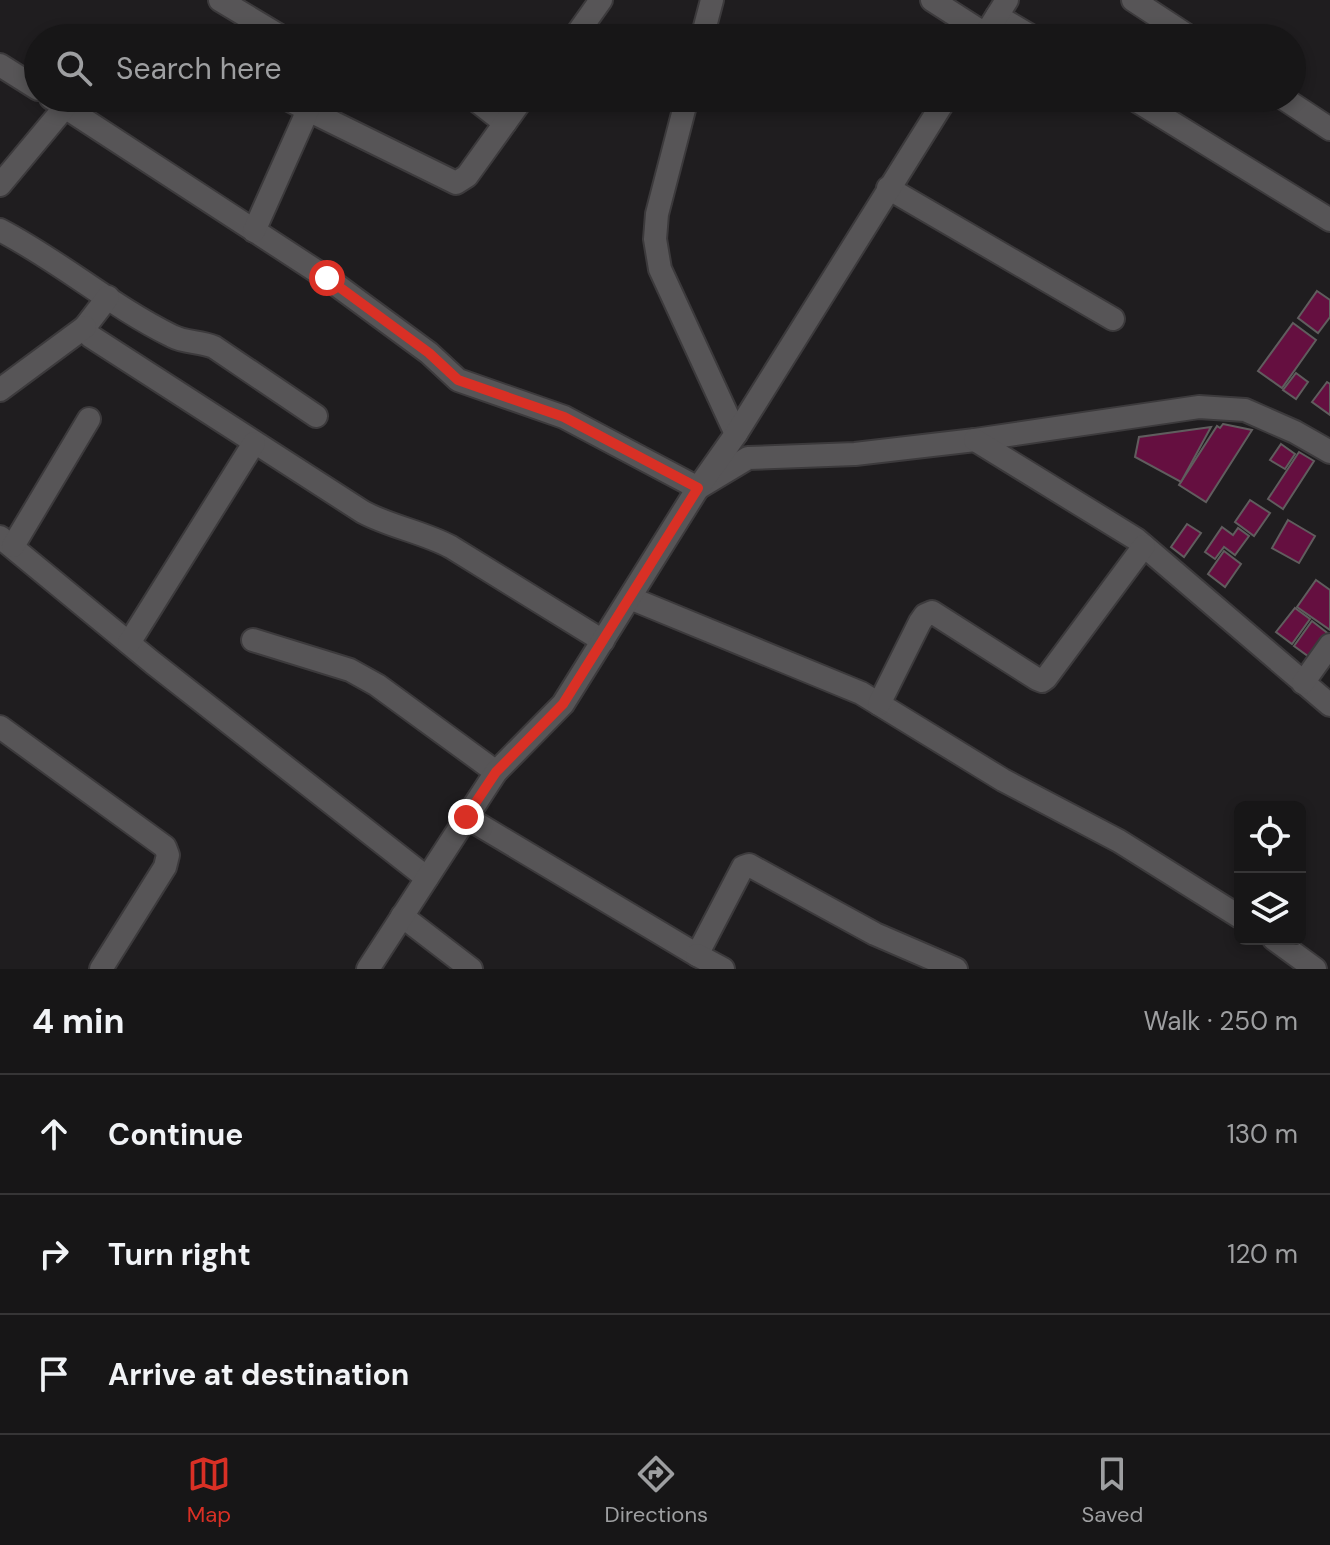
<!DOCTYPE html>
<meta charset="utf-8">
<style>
:root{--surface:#171617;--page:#242324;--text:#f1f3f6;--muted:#9e9fa1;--line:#363536;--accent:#d93025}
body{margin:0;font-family:"DM Sans",sans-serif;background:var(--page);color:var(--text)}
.controls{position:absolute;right:24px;bottom:24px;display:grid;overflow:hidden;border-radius:12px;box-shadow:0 4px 12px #0003}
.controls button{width:72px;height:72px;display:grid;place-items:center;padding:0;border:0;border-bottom:2px solid var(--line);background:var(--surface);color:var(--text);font:40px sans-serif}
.stop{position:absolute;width:24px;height:24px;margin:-18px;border:6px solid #d93025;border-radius:50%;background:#fff}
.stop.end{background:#d93025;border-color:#fff;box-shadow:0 2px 8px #0008}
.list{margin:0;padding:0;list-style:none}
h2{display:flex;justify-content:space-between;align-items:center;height:104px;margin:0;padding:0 32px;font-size:34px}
h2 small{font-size:26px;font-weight:400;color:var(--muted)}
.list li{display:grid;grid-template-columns:52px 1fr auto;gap:24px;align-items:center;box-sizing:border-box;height:120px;padding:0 32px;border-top:2px solid var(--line)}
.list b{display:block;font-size:30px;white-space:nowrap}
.list em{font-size:26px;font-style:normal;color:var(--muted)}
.icon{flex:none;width:44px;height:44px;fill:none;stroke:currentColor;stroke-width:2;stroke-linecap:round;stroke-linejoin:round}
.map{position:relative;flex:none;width:1330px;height:969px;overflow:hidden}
.search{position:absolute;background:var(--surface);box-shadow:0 4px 12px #0003;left:24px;right:24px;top:24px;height:88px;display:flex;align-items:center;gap:20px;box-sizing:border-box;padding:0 28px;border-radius:44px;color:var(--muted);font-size:30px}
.sheet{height:464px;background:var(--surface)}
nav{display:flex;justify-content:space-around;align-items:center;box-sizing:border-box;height:112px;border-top:2px solid var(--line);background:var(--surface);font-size:22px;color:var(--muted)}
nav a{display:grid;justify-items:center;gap:4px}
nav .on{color:var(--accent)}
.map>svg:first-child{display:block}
.building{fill:#650f40;stroke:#605d5e;stroke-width:2}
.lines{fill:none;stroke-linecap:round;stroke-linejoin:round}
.minor-casing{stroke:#3c3a3c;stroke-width:26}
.minor{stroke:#575557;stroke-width:22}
.route{stroke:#d93025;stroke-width:10}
</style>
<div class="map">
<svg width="1330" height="969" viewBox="0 0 1330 969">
<rect width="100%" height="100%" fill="#1f1d1f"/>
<g class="building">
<polygon points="1317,291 1330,300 1330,317 1318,333 1298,318"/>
<polygon points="1293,323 1316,340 1282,388 1258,371"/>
<polygon points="1296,373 1308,382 1296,399 1283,390"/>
<polygon points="1327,382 1330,384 1330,415 1312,402"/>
<polygon points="1223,424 1252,430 1206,502 1179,485 1217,426 1220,428"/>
<polygon points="1211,427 1181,482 1135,457 1139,437"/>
<polygon points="1281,444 1295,454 1285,469 1270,460"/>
<polygon points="1299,452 1314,461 1283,509 1268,499"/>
<polygon points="1250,500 1270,513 1254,536 1235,522"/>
<polygon points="1288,520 1315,536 1299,563 1272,548"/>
<polygon points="1187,524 1201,533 1184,557 1171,547"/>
<polygon points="1222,527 1233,535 1238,528 1249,536 1235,555 1224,547 1215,559 1205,552"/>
<polygon points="1224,551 1241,564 1225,587 1208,574"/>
<polygon points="1316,580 1330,590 1330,630 1297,607"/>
<polygon points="1295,608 1310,619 1292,644 1276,632"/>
<polygon points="1312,621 1330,635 1312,659 1294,646"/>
</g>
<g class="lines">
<defs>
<g id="minor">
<polyline points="220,0 283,38"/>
<polyline points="932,0 985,34"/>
<polyline points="1133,0 1191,38"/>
<polyline points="997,16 1034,38"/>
<polyline points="574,38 601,0"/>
<polyline points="702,38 712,0"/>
<polyline points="983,38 1007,0"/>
<polyline points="0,65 38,89"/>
<polyline points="51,98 327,278 429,353 458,380 564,417 698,488 748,458 855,454 975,440 1199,407 1245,410 1295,432 1330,452"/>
<polyline points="473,98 505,123"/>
<polyline points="687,98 657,214 655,239 660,269 736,434"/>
<polyline points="1132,98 1330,220"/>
<polyline points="1283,98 1330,129"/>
<polyline points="308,110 456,183 467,176 523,98"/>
<polyline points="0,185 65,107"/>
<polyline points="888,188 1113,319"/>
<path d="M0 230C60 261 111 306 172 336 185 343 200 341 214 347L316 416"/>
<polyline points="254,231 308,110 286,98"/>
<path d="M108 297 85 327 90 336 363 512C391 527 423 532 451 547L603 641"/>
<polyline points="0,390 85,327"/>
<polyline points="975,440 1136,539 1330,705"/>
<polyline points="0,537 153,663 427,878"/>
<polyline points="13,546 89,419"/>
<polyline points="630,598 861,693 1003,780 1119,841 1240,917"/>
<polyline points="253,640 350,670 377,685 496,772"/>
<polyline points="129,643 254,443"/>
<polyline points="1303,683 1330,645"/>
<polyline points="879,704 920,622 925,615 932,612 1037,679 1042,681 1046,678 1144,546"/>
<polyline points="0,727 165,847 168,855 165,867 101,969"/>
<polyline points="466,817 697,955 743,867 749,865 875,934 956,969"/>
<polyline points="402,916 471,969"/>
<polyline points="1274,939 1315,969"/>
<polyline points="697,955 723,969"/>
<polyline points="368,969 496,772 563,704 698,488 736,434 946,98"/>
</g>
</defs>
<use href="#minor" class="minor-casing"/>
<use href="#minor" class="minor"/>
</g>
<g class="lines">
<polyline class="route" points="327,278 429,353 458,380 564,417 698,488 563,704 496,772 466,817"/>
</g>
</svg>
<div class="controls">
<button><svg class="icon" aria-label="locate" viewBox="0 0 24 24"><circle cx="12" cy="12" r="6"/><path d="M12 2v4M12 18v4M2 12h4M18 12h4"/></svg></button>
<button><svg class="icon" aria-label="layers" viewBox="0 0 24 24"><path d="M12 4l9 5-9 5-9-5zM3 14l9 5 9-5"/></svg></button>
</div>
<div class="stop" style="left:327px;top:278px"></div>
<div class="stop end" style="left:466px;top:817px"></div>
<div class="search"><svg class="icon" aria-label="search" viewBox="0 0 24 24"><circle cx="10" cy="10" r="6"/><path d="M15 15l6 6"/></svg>Search here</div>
</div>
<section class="sheet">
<h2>4 min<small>Walk · 250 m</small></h2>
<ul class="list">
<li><svg class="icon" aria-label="ahead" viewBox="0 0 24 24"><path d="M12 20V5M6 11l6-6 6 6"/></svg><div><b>Continue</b></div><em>130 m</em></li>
<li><svg class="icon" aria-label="right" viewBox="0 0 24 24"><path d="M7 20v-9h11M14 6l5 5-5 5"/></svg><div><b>Turn right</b></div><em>120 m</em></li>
<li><svg class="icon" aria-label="arrive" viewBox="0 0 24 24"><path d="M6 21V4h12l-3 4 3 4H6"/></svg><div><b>Arrive at destination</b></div></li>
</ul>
</section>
<nav>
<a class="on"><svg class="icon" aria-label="map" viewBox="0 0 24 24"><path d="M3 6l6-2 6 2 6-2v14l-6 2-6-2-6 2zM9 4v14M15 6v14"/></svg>Map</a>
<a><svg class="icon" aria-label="directions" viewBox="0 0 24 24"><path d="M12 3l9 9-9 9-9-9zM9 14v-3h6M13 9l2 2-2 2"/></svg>Directions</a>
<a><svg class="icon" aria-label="saved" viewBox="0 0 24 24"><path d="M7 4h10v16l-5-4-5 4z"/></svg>Saved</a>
</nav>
